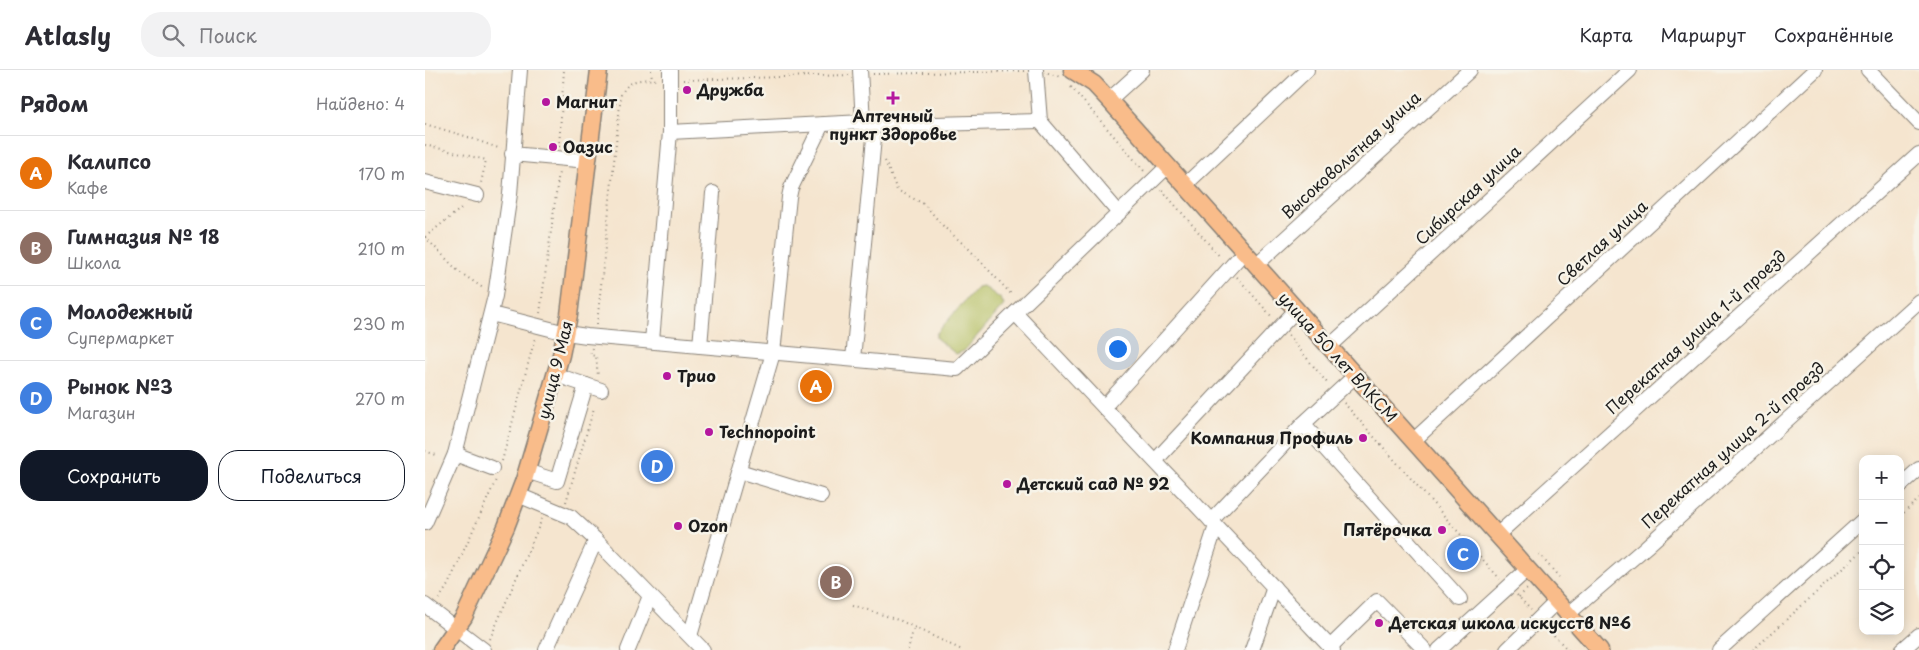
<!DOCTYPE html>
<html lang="ru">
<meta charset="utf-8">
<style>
:root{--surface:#fff;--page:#f2f2f3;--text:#2b2b33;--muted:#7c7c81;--line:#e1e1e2;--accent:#111827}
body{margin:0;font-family:"Playpen Sans",sans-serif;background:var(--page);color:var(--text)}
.controls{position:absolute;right:15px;bottom:15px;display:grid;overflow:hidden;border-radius:10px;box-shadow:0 2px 12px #0003}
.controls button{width:45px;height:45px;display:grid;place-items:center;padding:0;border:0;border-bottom:1px solid var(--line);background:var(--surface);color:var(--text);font:25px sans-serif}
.you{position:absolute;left:692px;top:278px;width:18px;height:18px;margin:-12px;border:4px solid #fff;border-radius:50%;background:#1a73e8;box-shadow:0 0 0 8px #1a73e833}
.badge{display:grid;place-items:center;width:32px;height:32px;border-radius:50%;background:var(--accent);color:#fff;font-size:16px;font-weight:700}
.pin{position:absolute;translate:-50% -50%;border:2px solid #fff;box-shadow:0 1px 5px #0006}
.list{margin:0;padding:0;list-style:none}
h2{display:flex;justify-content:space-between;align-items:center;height:65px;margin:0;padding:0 20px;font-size:21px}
h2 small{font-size:16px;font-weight:400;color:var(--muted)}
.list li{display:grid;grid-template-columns:32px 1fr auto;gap:15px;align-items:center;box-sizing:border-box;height:75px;padding:0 20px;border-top:1px solid var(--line)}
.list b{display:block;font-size:19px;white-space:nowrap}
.list p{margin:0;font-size:16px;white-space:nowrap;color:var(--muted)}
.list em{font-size:16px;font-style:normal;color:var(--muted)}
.actions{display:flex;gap:10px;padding:15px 20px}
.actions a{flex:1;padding:11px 0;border:1px solid var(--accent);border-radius:20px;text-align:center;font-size:18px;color:var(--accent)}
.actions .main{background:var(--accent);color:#fff}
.icon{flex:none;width:28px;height:28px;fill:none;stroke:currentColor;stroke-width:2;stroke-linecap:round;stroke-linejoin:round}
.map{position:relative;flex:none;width:1494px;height:580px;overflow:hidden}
header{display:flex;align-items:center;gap:30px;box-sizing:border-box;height:70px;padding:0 25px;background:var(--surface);border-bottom:1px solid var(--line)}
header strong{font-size:24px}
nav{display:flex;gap:28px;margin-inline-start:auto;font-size:18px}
.search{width:350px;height:45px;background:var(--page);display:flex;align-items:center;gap:12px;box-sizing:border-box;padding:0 18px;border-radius:20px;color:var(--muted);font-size:19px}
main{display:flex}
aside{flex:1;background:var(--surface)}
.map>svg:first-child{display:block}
.green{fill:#b2be60;stroke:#676d3e}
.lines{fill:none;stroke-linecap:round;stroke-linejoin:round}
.minor-casing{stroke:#888076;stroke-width:16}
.major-casing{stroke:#888076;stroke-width:19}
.path{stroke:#888076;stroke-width:2;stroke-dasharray:1 4;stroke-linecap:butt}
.minor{stroke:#fff;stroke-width:14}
.major{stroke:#f9bc8a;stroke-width:16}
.poi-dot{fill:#b5179e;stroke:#f7f3e8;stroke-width:2}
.labels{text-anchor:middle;stroke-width:5;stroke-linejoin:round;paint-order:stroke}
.poi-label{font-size:16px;font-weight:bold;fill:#1c1c1c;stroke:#f7f3e8;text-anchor:start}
.street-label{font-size:16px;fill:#1c1c1c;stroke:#f7f3e8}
</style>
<header>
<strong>Atlasly</strong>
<div class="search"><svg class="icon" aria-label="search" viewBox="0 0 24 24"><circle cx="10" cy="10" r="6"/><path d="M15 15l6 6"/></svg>Поиск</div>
<nav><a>Карта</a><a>Маршрут</a><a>Сохранённые</a></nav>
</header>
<main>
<aside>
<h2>Рядом<small>Найдено: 4</small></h2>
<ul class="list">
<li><span class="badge" style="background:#e8710a">A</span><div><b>Калипсо</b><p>Кафе</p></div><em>170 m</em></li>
<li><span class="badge" style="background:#8d6e63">B</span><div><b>Гимназия № 18</b><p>Школа</p></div><em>210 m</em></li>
<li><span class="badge" style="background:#3f7fe0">C</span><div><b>Молодежный</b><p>Супермаркет</p></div><em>230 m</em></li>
<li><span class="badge" style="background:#3f7fe0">D</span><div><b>Рынок №3</b><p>Магазин</p></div><em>270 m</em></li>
</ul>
<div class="actions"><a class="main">Сохранить</a><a>Поделиться</a></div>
</aside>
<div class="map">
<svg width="1494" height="580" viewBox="0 0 1494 580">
<rect width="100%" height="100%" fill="#f7f3e8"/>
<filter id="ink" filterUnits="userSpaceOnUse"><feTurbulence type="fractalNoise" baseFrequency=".02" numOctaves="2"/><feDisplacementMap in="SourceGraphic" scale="10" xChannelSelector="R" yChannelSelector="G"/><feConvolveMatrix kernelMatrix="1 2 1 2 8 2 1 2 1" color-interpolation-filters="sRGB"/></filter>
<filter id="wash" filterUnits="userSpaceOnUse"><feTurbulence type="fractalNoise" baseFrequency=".0096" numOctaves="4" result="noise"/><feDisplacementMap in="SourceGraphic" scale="20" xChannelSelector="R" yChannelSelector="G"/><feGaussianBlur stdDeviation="1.12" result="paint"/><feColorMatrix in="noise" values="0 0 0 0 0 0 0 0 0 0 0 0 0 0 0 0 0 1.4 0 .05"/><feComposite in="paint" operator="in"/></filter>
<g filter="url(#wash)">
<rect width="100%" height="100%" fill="#f5e5cf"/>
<polygon class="green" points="558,216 576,229 579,235 539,281 531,284 511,268 511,264 552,217"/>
</g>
<g filter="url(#ink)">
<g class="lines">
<defs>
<g id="minor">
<polyline points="245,0 245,62 438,52"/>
<polyline points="611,0 615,51 694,143"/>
<polyline points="1443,0 1494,53"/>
<polyline points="684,30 717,0"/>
<polyline points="440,56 615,51"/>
<polyline points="87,84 163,91"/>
<polyline points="743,96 590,243 908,580"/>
<polyline points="0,112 52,125"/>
<polyline points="760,115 882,0"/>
<polyline points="831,195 1045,0"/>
<polyline points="66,244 141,263 162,266 532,299 590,243"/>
<polyline points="227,271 245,62"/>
<polyline points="275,276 288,123"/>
<polyline points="904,277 1205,0"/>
<polyline points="428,289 449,68 438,52 435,0"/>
<polyline points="131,305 176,320"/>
<polyline points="930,306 878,354 1035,529"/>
<polyline points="679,337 819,182"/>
<polyline points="988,371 1390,0"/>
<polyline points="30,384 67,398"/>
<polyline points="730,391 871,240"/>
<polyline points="101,401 132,411 161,315"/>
<polyline points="314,401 396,426"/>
<polyline points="1475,416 1494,399"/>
<polyline points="93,425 146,447 171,470 278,580"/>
<polyline points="786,451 878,354"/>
<polyline points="0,453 30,384 70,226 85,124 95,0"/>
<polyline points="1072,465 1494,84"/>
<polyline points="0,535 59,580"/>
<polyline points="1143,544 1221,477 1494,231"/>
<polyline points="265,566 348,283 364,127 366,118 396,56"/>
<polyline points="121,580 171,470"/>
<polyline points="203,580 225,526"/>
<polyline points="750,580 791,456"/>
<polyline points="827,580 849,517"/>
<polyline points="905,580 905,577 952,531 1000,580"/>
<polyline points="1014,580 1103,499"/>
<polyline points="1082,580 1132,531"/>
<polyline points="1294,580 1438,450"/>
<polyline points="1477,580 1494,565"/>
</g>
<g id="major">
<polyline points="647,0 669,14 684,30 1175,580"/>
<polyline points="16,580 39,547 81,457 99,410 136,285 144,245 174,0"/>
</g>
</defs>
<use href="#minor" class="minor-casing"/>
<use href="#major" class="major-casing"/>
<g class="path">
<polyline points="226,0 227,9"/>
<polyline points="623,3 635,7"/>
<polyline points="448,4 599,1"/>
<polyline points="258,10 424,5"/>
<polyline points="646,17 720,102"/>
<polyline points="138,30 155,31"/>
<polyline points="185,33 195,33"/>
<polyline points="0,54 40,66 76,79"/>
<polyline points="0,75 61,90 56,113"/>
<polyline points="134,77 139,0"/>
<polyline points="460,91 472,120 499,134 519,157 544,179 588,226"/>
<polyline points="737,120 796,188"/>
<polyline points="0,167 39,136"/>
<polyline points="0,167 33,201 58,218"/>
<polyline points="812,207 847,247"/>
<polyline points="115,243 134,102"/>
<path d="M172 254 196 25C204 8 217 9 234 10"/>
<polyline points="863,265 903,314"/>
<polyline points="167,278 165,285 171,286 173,306"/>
<polyline points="919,333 1075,509"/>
<polyline points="0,381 14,386"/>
<polyline points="77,391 110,268"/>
<polyline points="141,432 169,338"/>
<polyline points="1475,446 1494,429"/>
<polyline points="1114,484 1134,507"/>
<polyline points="1092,525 1106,540"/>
<polyline points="1094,527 1103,518"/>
<polyline points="14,529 23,515 71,410"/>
<polyline points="428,535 476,551 537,580"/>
<polyline points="1122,558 1143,580"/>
<polyline points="65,569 117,449"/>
<polyline points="483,580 489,556"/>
<polyline points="1328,580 1438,480"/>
</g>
<use href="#minor" class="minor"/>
<use href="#major" class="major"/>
</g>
</g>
<g class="poi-dot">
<circle cx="262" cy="20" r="5"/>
<path d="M465.5 20.5h5v5h5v5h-5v5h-5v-5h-5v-5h5z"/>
<circle cx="121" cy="32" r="5"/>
<circle cx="128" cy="77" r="5"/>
<circle cx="242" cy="306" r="5"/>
<circle cx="284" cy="362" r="5"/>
<circle cx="938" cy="368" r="5"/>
<circle cx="582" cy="414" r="5"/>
<circle cx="253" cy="456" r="5"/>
<circle cx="1017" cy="460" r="5"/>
<circle cx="954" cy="553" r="5"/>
</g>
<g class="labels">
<g class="poi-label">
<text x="272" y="26">Дружба</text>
<text x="131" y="38">Магнит</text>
<text x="468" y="52" text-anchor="middle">Аптечный<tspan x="468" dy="18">пункт Здоровье</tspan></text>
<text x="138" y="83">Оазис</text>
<text x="252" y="312">Трио</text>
<text x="294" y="368">Technopoint</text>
<text x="928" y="374" text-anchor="end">Компания Профиль</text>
<text x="592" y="420">Детский сад № 92</text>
<text x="263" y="462">Ozon</text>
<text x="1007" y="466" text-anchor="end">Пятёрочка</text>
<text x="964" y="559">Детская школа искусств №6</text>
</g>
<g class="street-label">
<text transform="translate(926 85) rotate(-42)" y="6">Высоковольтная улица</text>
<text transform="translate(1043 125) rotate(-43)" y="6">Сибирская улица</text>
<text transform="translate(1177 173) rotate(-43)" y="6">Светлая улица</text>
<text transform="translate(1271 262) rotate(-42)" y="6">Перекатная улица 1-й проезд</text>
<text transform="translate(913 287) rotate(48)" y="6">улица 50 лет ВЛКСМ</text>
<text transform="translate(130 300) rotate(-76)" y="6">улица 9 Мая</text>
<text transform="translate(1308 375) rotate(-42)" y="6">Перекатная улица 2-й проезд</text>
</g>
</g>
</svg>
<div class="controls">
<button>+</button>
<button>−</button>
<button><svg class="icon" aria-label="locate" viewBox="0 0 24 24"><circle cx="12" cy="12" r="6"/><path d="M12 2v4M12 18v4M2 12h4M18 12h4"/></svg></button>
<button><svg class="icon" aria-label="layers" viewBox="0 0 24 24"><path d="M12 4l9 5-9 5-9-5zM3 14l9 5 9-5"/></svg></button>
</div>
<div class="you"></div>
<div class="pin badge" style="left:391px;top:316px;background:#e8710a">A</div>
<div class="pin badge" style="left:411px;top:512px;background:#8d6e63">B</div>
<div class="pin badge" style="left:1038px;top:484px;background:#3f7fe0">C</div>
<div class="pin badge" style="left:232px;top:396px;background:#3f7fe0">D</div>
</div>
</main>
